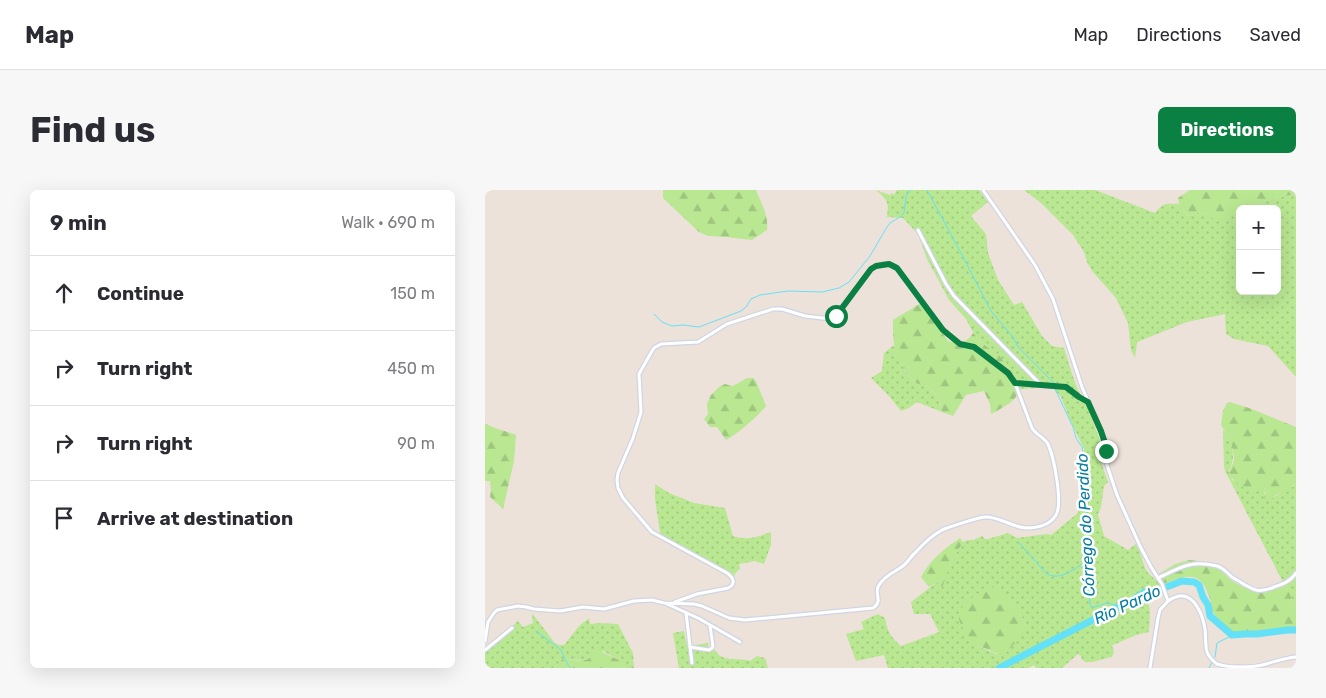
<!DOCTYPE html>
<meta charset="utf-8">
<style>
:root{--surface:#fff;--page:#f7f7f7;--text:#2b2b33;--muted:#7c7c81;--line:#e1e1e2;--accent:#0b8043}
body{margin:0;font-family:Rubik,sans-serif;background:var(--page);color:var(--text)}
.controls{position:absolute;right:15px;top:15px;display:grid;overflow:hidden;border-radius:8px;box-shadow:0 5px 20px #0002}
.controls button{width:45px;height:45px;display:grid;place-items:center;padding:0;border:0;border-bottom:1px solid var(--line);background:var(--surface);color:var(--text);font:25px sans-serif}
.stop{position:absolute;width:15px;height:15px;margin:-11px;border:4px solid #0b8043;border-radius:50%;background:#fff}
.stop.end{background:#0b8043;border-color:#fff;box-shadow:0 1px 5px #0008}
.list{margin:0;padding:0;list-style:none}
h2{display:flex;justify-content:space-between;align-items:center;height:65px;margin:0;padding:0 20px;font-size:21px}
h2 small{font-size:16px;font-weight:400;color:var(--muted)}
.list li{display:grid;grid-template-columns:32px 1fr auto;gap:15px;align-items:center;box-sizing:border-box;height:75px;padding:0 20px;border-top:1px solid var(--line)}
.list b{display:block;font-size:19px;white-space:nowrap}
.list em{font-size:16px;font-style:normal;color:var(--muted)}
.icon{flex:none;width:28px;height:28px;fill:none;stroke:currentColor;stroke-width:2;stroke-linecap:round;stroke-linejoin:round}
.map{position:relative;flex:none;width:811px;height:478px;overflow:hidden;border-radius:8px}
header{display:flex;align-items:center;gap:30px;box-sizing:border-box;height:70px;padding:0 25px;background:var(--surface);border-bottom:1px solid var(--line)}
header strong{font-size:24px}
nav{display:flex;gap:28px;margin-inline-start:auto;font-size:18px}
.intro{display:flex;align-items:center;justify-content:space-between;box-sizing:border-box;height:120px;padding:0 30px}
h1{margin:0;font-size:35px}
.button{padding:12px 22px;border-radius:8px;background:var(--accent);color:#fff;font-size:18px;font-weight:700}
main{display:flex;gap:30px;padding:0 30px}
aside{flex:1;background:var(--surface);border-radius:8px;box-shadow:0 5px 20px #0002}
.map>svg:first-child{display:block}
.grass{fill:url(#grass-dots);fill-rule:evenodd}
.forest{fill:url(#forest-firs)}
.lines{fill:none;stroke-linecap:round;stroke-linejoin:round}
.stream{stroke:#64e1f7;stroke-width:1}
.river{stroke:#64e1f7;stroke-width:7}
.minor-casing{stroke:#cfd5e3;stroke-width:5.5}
.minor{stroke:#fff;stroke-width:3}
.route{stroke:#0b8043;stroke-width:6}
.labels{text-anchor:middle;stroke-width:5;stroke-linejoin:round;paint-order:stroke}
.water-label{font-size:16px;font-style:italic;fill:#047ea2;stroke:#fff}
</style>
<header>
<strong>Map</strong>
<nav><a>Map</a><a>Directions</a><a>Saved</a></nav>
</header>
<div class="intro"><h1>Find us</h1><a class="button">Directions</a></div>
<main>
<aside>
<h2>9 min<small>Walk · 690 m</small></h2>
<ul class="list">
<li><svg class="icon" aria-label="ahead" viewBox="0 0 24 24"><path d="M12 20V5M6 11l6-6 6 6"/></svg><div><b>Continue</b></div><em>150 m</em></li>
<li><svg class="icon" aria-label="right" viewBox="0 0 24 24"><path d="M7 20v-9h11M14 6l5 5-5 5"/></svg><div><b>Turn right</b></div><em>450 m</em></li>
<li><svg class="icon" aria-label="right" viewBox="0 0 24 24"><path d="M7 20v-9h11M14 6l5 5-5 5"/></svg><div><b>Turn right</b></div><em>90 m</em></li>
<li><svg class="icon" aria-label="arrive" viewBox="0 0 24 24"><path d="M6 21V4h12l-3 4 3 4H6"/></svg><div><b>Arrive at destination</b></div></li>
</ul>
</aside>
<div class="map">
<svg width="811" height="478" viewBox="0 0 811 478">
<defs>
<pattern id="grass-dots" width="8" height="8" patternUnits="userSpaceOnUse" patternTransform="scale(1.25)"><rect width="8" height="8" fill="#b9e792"/><path d="M2 2h.1M6 6h.1" fill="none" stroke="#9fc67e" stroke-width="1.8" stroke-linecap="round"/></pattern>
<pattern id="forest-firs" width="22" height="20" patternUnits="userSpaceOnUse" patternTransform="scale(1.25)"><rect width="22" height="20" fill="#b9e792"/><path d="M5 1l3.5 6h-7zM16 11l3.5 6h-7z" fill="#9fc67e"/></pattern>
</defs>
<rect width="100%" height="100%" fill="#ede2da"/>
<g class="grass">
<path d="M391 0 405 5 407 3 409 5 412 0H494L503 12 486 26 501 44 503 63 513 90 529 115 537 112 557 146 567 156 579 158C583 170 592 204 600 211L615 250 617 275 623 292 619 296 616 317 613 324 619 346 643 360 651 354C656 362 657 371 661 380 666 388 675 390 678 402L661 408 664 416 665 423 664 442 651 445 628 455 627 456 629 462 627 467C616 469 597 478 596 466L593 464 577 478H551L549 475 544 478H403L399 465 371 471 361 444 379 439 376 432 393 424 400 428C403 442 405 446 416 456L454 442 445 424H429L426 412 452 392 456 397 466 372 478 352 483 350H488L497 346 500 349H503L523 343 532 348 562 344 566 345 593 323V319L602 320 599 259 586 232 576 207 567 197 536 199 532 189 514 165 498 154 489 144 481 129 464 110 442 69 433 44 418 28 402 27C404 11 403 11 391 0ZM514 400 533 422 541 433 537 441 523 461 511 464 493 456Z"/>
<path d="M539 0H610L670 23C679 12 681 14 694 14L703 26 716 22 723 24 747 25 755 23V101H792V19H764L783 9 811 4V187L783 156 749 149 741 144 740 124 702 132 652 152 650 168 646 160 643 133 631 108 607 81 602 72 599 62 588 45 556 13Z"/>
<path d="M409 155C413 168 420 183 430 192 434 195 438 194 441 196 450 200 457 214 457 222L432 212 424 218 416 221 404 206 386 188 397 181 399 163Z"/>
<path d="M738 239C747 250 752 268 744 280L747 290C758 294 766 300 779 298L781 300 779 304 787 308 809 296 811 293V418L809 417 806 407 800 393 798 392 740 281 739 276Z"/>
<path d="M170 294 184 303 209 313 240 318 248 346C264 351 271 347 286 342V355L279 374 270 371 254 374 255 379 252 381 246 391 239 383 186 353 176 349 170 309Z"/>
<polygon points="47,423 69,452 74,455 79,455 94,436 104,428 105,434 115,433 133,434 148,463 149,478 140,478 136,471 118,461 106,469 97,470 78,469 68,478 0,478 0,459 20,443 33,431 38,437 48,433"/>
<path d="M199 441 202 456 223 453 224 461 230 460C237 473 253 467 265 471L272 466 280 468 283 478H194L188 443Z"/>
</g>
<g class="forest">
<path d="M178 0H271C276 13 284 26 282 40L267 50 241 47 223 46 214 42 178 8Z"/>
<polygon points="705,0 811,0 811,4 783,9 764,19 755,19 755,23 735,30 730,30 723,24 716,22 703,26 694,14 693,8"/>
<path d="M436 113 463 151C474 154 482 153 488 143L498 154 514 165 532 189 536 199C529 213 520 216 506 224L505 214 499 201 481 205 468 226 457 222C457 213 450 200 441 196 437 194 434 195 430 192 426 189 423 183 420 179 408 161 408 152 408 130Z"/>
<path d="M262 188H268L271 191 281 216C271 228 254 243 241 250L232 237H225L219 229 223 224 222 214 226 205 234 197 240 194 248 196Z"/>
<path d="M745 212 764 218 811 237V293L802 302 793 304 783 310 779 308 781 300 779 298 772 301 765 298H759C754 293 748 291 744 285 744 280 748 275 749 270 749 257 743 245 736 235L738 221 742 213Z"/>
<path d="M0 233C9 239 21 241 31 245L29 271 18 319 5 307 6 300 5 291H0Z"/>
<path d="M475 348 478 352 466 372 457 398 452 392 444 397 436 387C444 371 460 358 475 348Z"/>
<path d="M704 370C712 371 724 371 731 376 736 379 740 385 745 389 760 401 781 405 796 392L800 393 806 407 809 417 811 418V441C794 442 759 448 744 440 736 435 731 427 726 419 727 413 725 409 723 404 714 377 695 388 676 395L669 387 690 374Z"/>
<path d="M506 397 514 399 533 422 541 433C537 442 527 460 518 464 513 465 508 462 504 460 500 458 496 457 493 456 487 452 474 435 474 428 474 412 495 403 506 397Z"/>
<path d="M113 460 136 471 140 478H68L78 469C89 469 105 475 109 462Z"/>
</g>
<g class="lines">
<g class="stream">
<polyline points="442,0 477,65 506,121 528,147 533,157 569,193 571,201 588,237 591,248 597,257 598,263 603,342 603,359 606,387 604,398 605,415 607,417 609,417 622,413 634,416"/>
<polyline points="169,124 177,132 187,136 198,135 214,137 256,121 261,117 266,109 275,105 303,101 337,102 354,98 364,92 385,66 402,37 405,33 415,27 419,23 421,7 422,4 426,0"/>
<path d="M533 352 561 383C574 393 592 377 603 370"/>
<polyline points="51,441 76,460 83,475 86,478"/>
<polyline points="730,467 732,453 748,445"/>
<polyline points="724,478 727,472"/>
</g>
<polyline class="river" points="514,478 629,419 646,411 660,402 671,401 697,391 709,392 714,395 718,407 723,415 725,426 747,445 760,444 772,444 803,440 811,440"/>
<defs>
<g id="minor">
<polyline points="498,0 550,75 568,109 597,197 616,241 620,253 622,275 632,305 655,356 666,377 677,394 683,411 675,420 673,428 665,478"/>
<polyline points="433,40 461,94 469,106 556,195"/>
<path d="M673 388C696 377 706 370 732 376 739 378 742 383 747 387 750 389 754 391 757 393 770 401 774 403 789 397 798 394 806 391 811 383"/>
<path d="M683 411C686 409 690 407 694 406 710 404 718 426 720 439 721 447 720 455 722 462 724 467 728 471 732 474 743 478 769 478 781 474 792 471 800 468 811 467"/>
<path d="M190 412 212 404 243 398C251 394 249 388 242 383L167 342 138 308 133 298 132 290 133 283 148 248 156 222 154 184 167 161 169 158 176 154 213 152 242 134 288 119H297L320 126 346 129 353 124 386 79C394 74 404 71 412 78L458 140 475 154 489 157 523 183 530 193"/>
<polyline points="182,414 213,428 255,452"/>
<polyline points="201,423 207,473"/>
<path d="M0 451 3 432 9 423 12 420 33 416 41 417 49 419 75 421 98 417 119 419 149 411 167 410 179 413 209 414 217 416 244 428 260 430 388 418C399 411 388 403 394 395 400 385 410 382 418 376 423 372 426 366 431 362 438 354 448 345 457 340 464 337 494 327 501 327 515 327 527 337 541 338 552 338 565 335 571 325 578 313 569 267 563 254 559 247 551 245 547 238L530 193 581 197 594 207 603 212"/>
<polyline points="205,457 224,460 227,458 228,456 225,436"/>
<polyline points="0,460 27,438"/>
</g>
</defs>
<use href="#minor" class="minor-casing"/>
<use href="#minor" class="minor"/>
</g>
<g class="lines">
<polyline class="route" points="351,126 386,79 391,76 404,74 412,78 458,140 475,154 489,157 523,183 530,193 581,197 594,207 603,212 616,241 620,253 621,261"/>
</g>
<g class="labels">
<g class="water-label">
<text transform="translate(600 335) rotate(-93)" y="6">Córrego do Perdido</text>
<text transform="translate(642 414) rotate(-25)" y="6">Rio Pardo</text>
</g>
</g>
</svg>
<div class="controls">
<button>+</button>
<button>−</button>
</div>
<div class="stop" style="left:351px;top:126px"></div>
<div class="stop end" style="left:621px;top:261px"></div>
</div>
</main>
